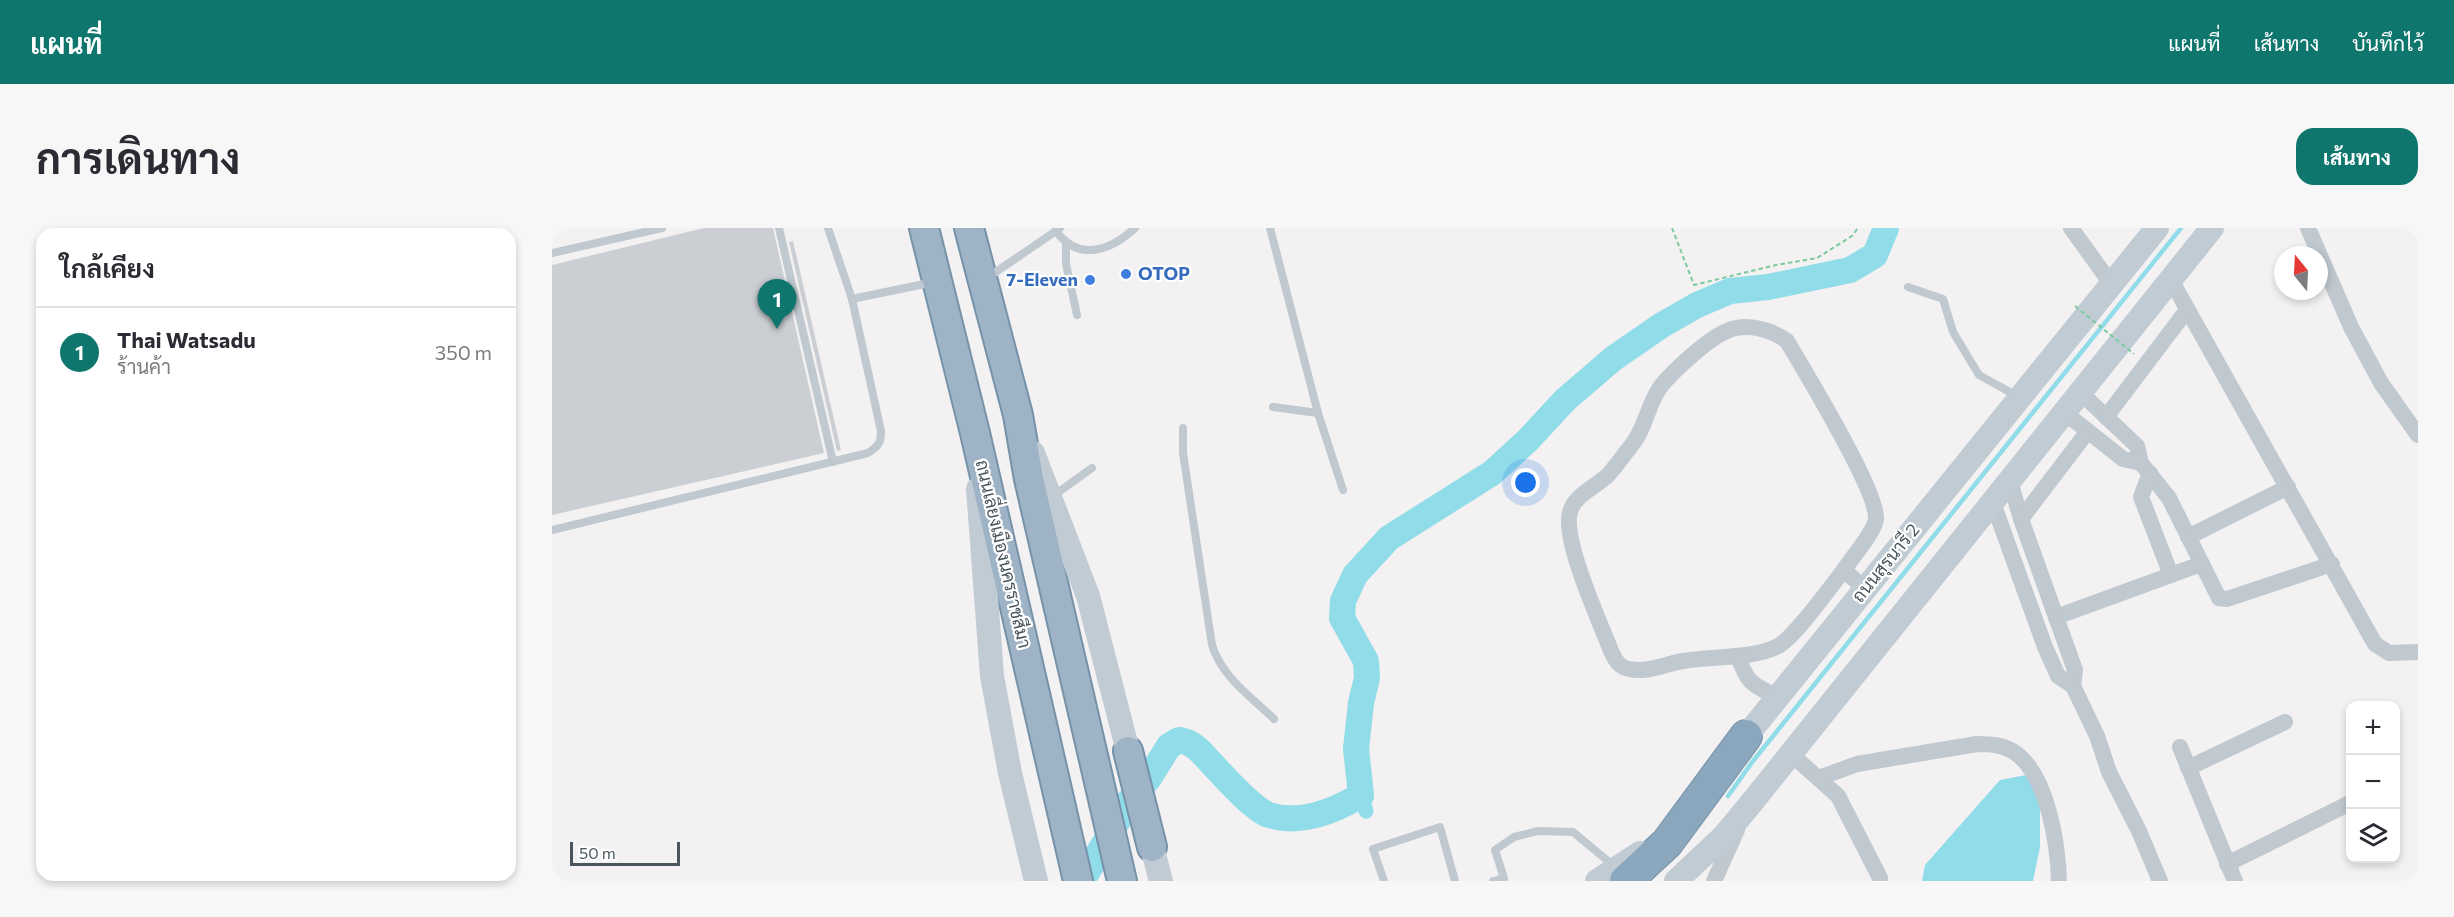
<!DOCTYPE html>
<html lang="th">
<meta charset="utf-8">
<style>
:root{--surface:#fff;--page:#f7f7f7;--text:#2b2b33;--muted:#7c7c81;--line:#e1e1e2;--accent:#0f766e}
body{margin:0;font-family:Commissioner,Sarabun,sans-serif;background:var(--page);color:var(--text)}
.controls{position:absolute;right:18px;bottom:18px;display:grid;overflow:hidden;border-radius:12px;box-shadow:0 3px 9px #0003}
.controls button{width:54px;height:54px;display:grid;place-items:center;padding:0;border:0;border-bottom:2px solid var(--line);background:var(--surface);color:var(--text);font:30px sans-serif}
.compass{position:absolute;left:1722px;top:18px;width:54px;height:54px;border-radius:50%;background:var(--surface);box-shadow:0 3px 9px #0003;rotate:342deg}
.scale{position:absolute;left:18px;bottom:15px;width:110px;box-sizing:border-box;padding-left:6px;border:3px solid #49565e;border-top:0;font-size:16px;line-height:21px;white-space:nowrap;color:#49565e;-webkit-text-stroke:4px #fff;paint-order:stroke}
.you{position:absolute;left:974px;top:255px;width:21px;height:21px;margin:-15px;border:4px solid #fff;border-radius:50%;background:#1a73e8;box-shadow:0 0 0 9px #1a73e833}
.badge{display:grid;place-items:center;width:39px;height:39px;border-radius:50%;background:var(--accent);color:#fff;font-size:20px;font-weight:700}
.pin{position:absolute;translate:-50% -50px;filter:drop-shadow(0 2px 3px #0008)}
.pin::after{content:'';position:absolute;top:32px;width:21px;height:18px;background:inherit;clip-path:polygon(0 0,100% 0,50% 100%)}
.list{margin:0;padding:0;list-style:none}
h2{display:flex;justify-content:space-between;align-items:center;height:78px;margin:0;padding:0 24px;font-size:26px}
h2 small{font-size:20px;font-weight:400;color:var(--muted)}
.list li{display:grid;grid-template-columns:39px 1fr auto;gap:18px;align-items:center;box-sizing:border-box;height:90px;padding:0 24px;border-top:2px solid var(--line)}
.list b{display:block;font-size:22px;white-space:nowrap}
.list p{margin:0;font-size:20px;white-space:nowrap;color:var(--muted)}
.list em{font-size:20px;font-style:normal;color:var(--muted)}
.icon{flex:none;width:33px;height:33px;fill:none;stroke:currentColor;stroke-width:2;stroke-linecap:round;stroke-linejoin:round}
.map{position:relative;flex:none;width:1866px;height:653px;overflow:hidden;border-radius:18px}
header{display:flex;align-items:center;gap:36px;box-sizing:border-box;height:84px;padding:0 30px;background:var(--accent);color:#fff}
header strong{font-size:28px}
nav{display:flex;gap:33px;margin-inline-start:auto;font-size:21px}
.intro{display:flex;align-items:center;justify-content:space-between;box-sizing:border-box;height:144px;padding:0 36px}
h1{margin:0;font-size:42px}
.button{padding:15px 27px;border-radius:18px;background:var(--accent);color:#fff;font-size:21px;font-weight:700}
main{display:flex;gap:36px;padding:0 36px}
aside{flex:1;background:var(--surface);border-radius:18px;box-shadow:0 3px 9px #0003}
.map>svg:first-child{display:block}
.water{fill:#91dce9}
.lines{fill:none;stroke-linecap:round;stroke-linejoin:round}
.stream{stroke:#91dce9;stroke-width:4.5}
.canal{stroke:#91dce9;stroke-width:15}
.river{stroke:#91dce9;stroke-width:26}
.building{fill:#cbcfd3}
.trunk-casing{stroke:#7692a9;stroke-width:32}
.motorway-casing{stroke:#7692a9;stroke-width:34}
.path{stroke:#7bcb9f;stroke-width:2;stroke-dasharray:4.5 3;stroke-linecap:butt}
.service{stroke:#bfc9cf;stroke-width:8}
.minor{stroke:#bfc9cf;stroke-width:16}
.secondary{stroke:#c0cbd4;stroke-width:24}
.trunk{stroke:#9eb4c6;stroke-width:28}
.motorway{stroke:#8ba7bd;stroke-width:32}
.path-bridge{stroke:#7bcb9f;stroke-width:2;stroke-dasharray:4.5 3;stroke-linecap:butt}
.shop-dot{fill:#3f7fe0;stroke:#fff;stroke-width:2}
.labels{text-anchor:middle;stroke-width:4.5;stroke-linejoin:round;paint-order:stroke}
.shop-label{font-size:18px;font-weight:bold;fill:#366cbe;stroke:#fff;text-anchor:start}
.street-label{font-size:18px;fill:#49565e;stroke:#fff}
</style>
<header>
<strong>แผนที่</strong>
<nav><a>แผนที่</a><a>เส้นทาง</a><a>บันทึกไว้</a></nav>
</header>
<div class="intro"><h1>การเดินทาง</h1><a class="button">เส้นทาง</a></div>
<main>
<aside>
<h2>ใกล้เคียง<small></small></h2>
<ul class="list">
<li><span class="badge">1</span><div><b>Thai Watsadu</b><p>ร้านค้า</p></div><em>350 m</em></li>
</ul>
</aside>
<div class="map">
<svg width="1866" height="653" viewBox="0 0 1866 653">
<rect width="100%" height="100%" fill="#f3f1f1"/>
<polygon class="water" points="1474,547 1488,571 1488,619 1481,653 1370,653 1373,637 1448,552"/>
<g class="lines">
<polyline class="stream" points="1176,568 1201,533 1629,0"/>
<polyline class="canal" points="809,567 814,583"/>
<path class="river" d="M530 653 578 572 597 550 617 518 627 512C643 514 651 527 662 538 674 551 701 581 717 587 748 597 783 583 809 567L804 521 809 475 815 450 814 433 790 390 791 373 803 347 837 310 940 245 976 212 1013 172 1062 130 1110 97 1145 77 1178 63 1216 59 1298 42 1323 27 1334 0"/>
</g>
<g class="building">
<polygon points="152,0 221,0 272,225 0,287 0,37"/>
<polygon points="241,13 289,222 285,223 237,14"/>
</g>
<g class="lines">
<defs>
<g id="trunk">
<polyline points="372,0 423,205 526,653"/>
<polyline points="417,0 466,187 477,251 570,653"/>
<polyline points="576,523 600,619"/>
</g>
<polyline id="motorway" points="1074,653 1115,615 1194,508"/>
</defs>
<use href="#trunk" class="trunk-casing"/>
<use href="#motorway" class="motorway-casing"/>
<polyline class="path" points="1120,0 1142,57 1224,37 1265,30 1300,8 1306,0"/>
<g class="service">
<polyline points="227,0 281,234"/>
<path d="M508 0 504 3C527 34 558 23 583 0"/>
<polyline points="718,0 766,185 791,262"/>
<polyline points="514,15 514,36 525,87"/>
<polyline points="0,25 110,0"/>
<polyline points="435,50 504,3 504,0"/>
<polyline points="1356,59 1391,71 1401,104 1427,147 1465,168"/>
<polyline points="300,71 382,54"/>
<polyline points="721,179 766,185"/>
<path d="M631 200V225L660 417C670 449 698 468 722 491"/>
<polyline points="501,268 540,240"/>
<path d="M0 302 316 225C326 218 329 216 329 203L300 71 276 0"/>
<polyline points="832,653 821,621 888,599 903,653"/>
<polyline points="941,653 952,650 943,622 962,609 986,603 1021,604 1062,638"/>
</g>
<g class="minor">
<polyline points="1519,0 1560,57"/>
<polyline points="1756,0 1799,99 1829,155 1866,207"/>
<polyline points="1619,52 1823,416 1837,425 1866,424"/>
<polyline points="1529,165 1585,218 1589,235 1617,270 1667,370 1675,371 1780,336"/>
<polyline points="1513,185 1571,231 1589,235"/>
<polyline points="1554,189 1635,82"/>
<polyline points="1598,245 1589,269 1619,347"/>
<polyline points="1458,253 1469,291 1523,442 1521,458"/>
<polyline points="1441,275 1493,419 1506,448 1521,458 1545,508 1557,544 1587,603 1608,653"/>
<polyline points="1469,291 1536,203"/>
<polyline points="1636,309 1736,259"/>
<path d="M1292 342C1279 358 1242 410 1226 418 1202 431 1159 428 1131 433 1114 436 1095 445 1077 441 1066 439 1063 431 1059 423 1048 394 1010 312 1018 284 1023 266 1044 259 1056 247 1064 238 1071 228 1079 218 1094 200 1095 177 1109 158 1122 142 1157 110 1175 103 1195 94 1220 102 1235 113 1253 144 1326 263 1324 291 1322 305 1300 329 1292 342L1313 361"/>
<polyline points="1504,389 1649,336"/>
<path d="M1186 428C1196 457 1200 456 1226 469"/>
<polyline points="1628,519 1683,653"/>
<polyline points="1239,526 1286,568 1328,650"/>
<polyline points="1636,540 1733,494"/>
<path d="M1267 550 1305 536 1425 516C1440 516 1453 517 1465 526 1496 550 1506 617 1507 653"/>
<polyline points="1675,636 1798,575"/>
<polyline points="1162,653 1185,602"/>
</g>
<g class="secondary">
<polyline points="481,225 536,368 576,523"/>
<polyline points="426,261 440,448 458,545 484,653"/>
<polyline points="1183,522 1605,0"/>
<polyline points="600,619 609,653"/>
<polyline points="1045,653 1088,625"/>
<polyline points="1124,653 1172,608 1201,573 1660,0"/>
</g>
<use href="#trunk" class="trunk"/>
<use href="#motorway" class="motorway"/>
<polyline class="path-bridge" points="1523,78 1582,126"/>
</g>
<g class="shop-dot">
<circle cx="574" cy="46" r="6"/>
<circle cx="538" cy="52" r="6"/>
</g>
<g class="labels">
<g class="shop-label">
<text x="586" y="52">OTOP</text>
<text x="526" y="58" text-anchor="end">7-Eleven</text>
</g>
<g class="street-label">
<text transform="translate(451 326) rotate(77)" y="6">ถนนเลี่ยงเมืองนครราชสีมา</text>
<text transform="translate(1334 335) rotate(-51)" y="6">ถนนสุรนารี 2</text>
</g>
</g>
</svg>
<div class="controls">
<button>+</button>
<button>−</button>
<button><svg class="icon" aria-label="layers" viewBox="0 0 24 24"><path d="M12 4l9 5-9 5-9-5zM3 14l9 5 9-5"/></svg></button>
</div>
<svg class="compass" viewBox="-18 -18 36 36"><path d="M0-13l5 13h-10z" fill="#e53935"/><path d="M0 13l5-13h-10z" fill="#7c7c81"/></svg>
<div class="scale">50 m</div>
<div class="you"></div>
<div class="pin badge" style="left:225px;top:101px">1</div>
</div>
</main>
